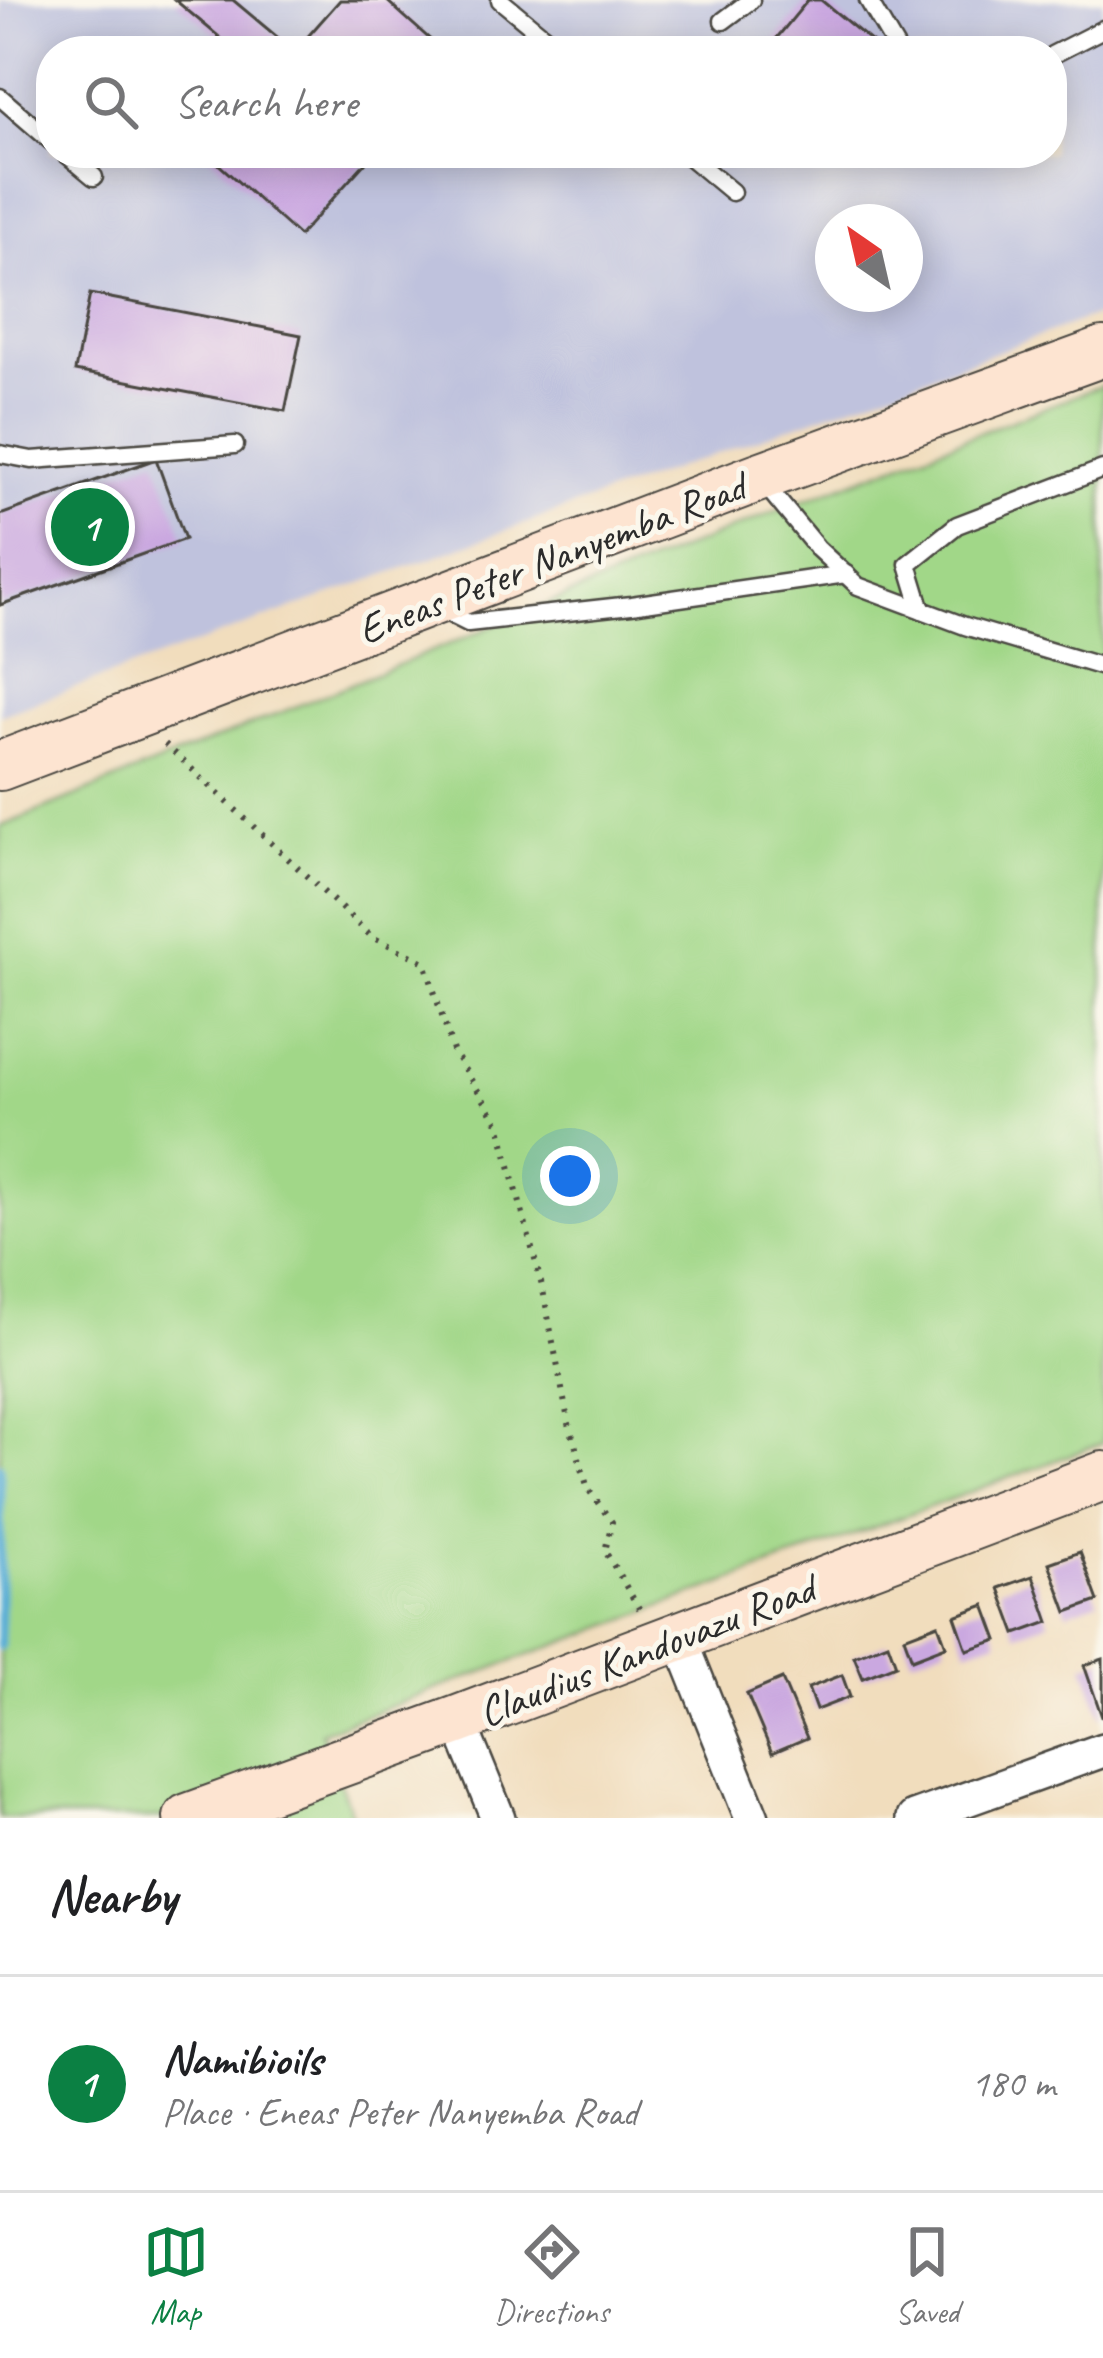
<!DOCTYPE html>
<meta charset="utf-8">
<style>
:root{--surface:#fff;--page:#f6f6f6;--text:#202124;--muted:#757577;--line:#e0e0e0;--accent:#0b8043}
body{margin:0;font-family:Caveat,sans-serif;background:var(--page);color:var(--text)}
.compass{position:absolute;left:815px;top:204px;width:108px;height:108px;border-radius:50%;background:var(--surface);box-shadow:0 6px 30px #0003;rotate:326deg}
.you{position:absolute;left:570px;top:1176px;width:42px;height:42px;margin:-30px;border:9px solid #fff;border-radius:50%;background:#1a73e8;box-shadow:0 0 0 18px #1a73e833}
.badge{display:grid;place-items:center;width:78px;height:78px;border-radius:50%;background:var(--accent);color:#fff;font-size:39px;font-weight:700}
.pin{position:absolute;translate:-50% -50%;border:6px solid #fff;box-shadow:0 3px 12px #0006}
.list{margin:0;padding:0;list-style:none}
h2{display:flex;justify-content:space-between;align-items:center;height:156px;margin:0;padding:0 48px;font-size:51px}
h2 small{font-size:39px;font-weight:400;color:var(--muted)}
.list li{display:grid;grid-template-columns:78px 1fr auto;gap:36px;align-items:center;box-sizing:border-box;height:216px;padding:0 48px;border-top:3px solid var(--line)}
.list b{display:block;font-size:45px;white-space:nowrap}
.list p{margin:0;font-size:39px;white-space:nowrap;color:var(--muted)}
.list em{font-size:39px;font-style:normal;color:var(--muted)}
.icon{flex:none;width:66px;height:66px;fill:none;stroke:currentColor;stroke-width:2;stroke-linecap:round;stroke-linejoin:round}
.map{position:relative;flex:none;width:1103px;height:1818px;overflow:hidden}
.search{position:absolute;background:var(--surface);box-shadow:0 6px 30px #0003;left:36px;right:36px;top:36px;height:132px;display:flex;align-items:center;gap:30px;box-sizing:border-box;padding:0 42px;border-radius:48px;color:var(--muted);font-size:45px}
.sheet{height:372px;background:var(--surface)}
nav{display:flex;justify-content:space-around;align-items:center;box-sizing:border-box;height:168px;border-top:3px solid var(--line);background:var(--surface);font-size:33px;color:var(--muted)}
nav a{display:grid;justify-items:center;gap:6px}
nav .on{color:var(--accent)}
.map>svg:first-child{display:block}
.industrial{fill:#bfc2dd;fill-rule:evenodd}
.green{fill:#a1d788;stroke:#66815a;stroke-width:3}
.lines{fill:none;stroke-linecap:round;stroke-linejoin:round}
.stream{stroke:#5aaed6;stroke-width:9}
.building{fill:#caa8e0}
.lane-casing{stroke:#494641;stroke-width:21}
.street-casing{stroke:#494641;stroke-width:38}
.secondary-casing{stroke:#494641;stroke-width:52}
.path{stroke:#494641;stroke-width:6;stroke-dasharray:3 9;stroke-linecap:butt}
.lane{stroke:#fff;stroke-width:16}
.street{stroke:#fff;stroke-width:33}
.secondary{stroke:#fde4d1;stroke-width:48}
.labels{text-anchor:middle;stroke-width:10;stroke-linejoin:round;paint-order:stroke}
.street-label{font-size:42px;fill:#2b2b2b;stroke:#fbf7ec}
</style>
<div class="map">
<svg width="1103" height="1818" viewBox="0 0 1103 1818">
<rect width="100%" height="100%" fill="#fbf7ec"/>
<filter id="ink" filterUnits="userSpaceOnUse"><feTurbulence type="fractalNoise" baseFrequency=".00833" numOctaves="2"/><feDisplacementMap in="SourceGraphic" scale="24" xChannelSelector="R" yChannelSelector="G"/><feConvolveMatrix kernelMatrix="1 2 1 2 8 2 1 2 1" color-interpolation-filters="sRGB"/></filter>
<filter id="wash" filterUnits="userSpaceOnUse"><feTurbulence type="fractalNoise" baseFrequency=".004" numOctaves="4" result="noise"/><feDisplacementMap in="SourceGraphic" scale="48" xChannelSelector="R" yChannelSelector="G"/><feGaussianBlur stdDeviation="2.7" result="paint"/><feColorMatrix in="noise" values="0 0 0 0 0 0 0 0 0 0 0 0 0 0 0 0 0 1.4 0 .05"/><feComposite in="paint" operator="in"/></filter>
<g filter="url(#wash)">
<rect width="100%" height="100%" fill="#f1ddbd"/>
<path class="industrial" d="M0 0H1103V313L0 715ZM51 51H1052V153H51ZM833 222H905V294H833Z"/>
<polygon class="green" points="1103,385 1103,1443 321,1732 353,1818 0,1818 0,827 771,513"/>
<g class="lines">
<polyline class="stream" points="0,1467 0,1646"/>
</g>
<g id="blocks">
<g class="building">
<polygon points="175,0 233,0 294,51 236,51"/>
<polygon points="340,0 386,0 443,51 295,51"/>
<polygon points="808,0 821,0 883,51 766,51"/>
<polygon points="206,153 374,153 299,236"/>
<polygon points="90,294 301,335 285,411 75,371"/>
<polygon points="156,459 185,539 0,605 0,515"/>
<polygon points="1080,1552 1098,1601 1067,1612 1049,1563"/>
<polygon points="1033,1576 1049,1622 1016,1634 999,1588"/>
<polygon points="985,1605 998,1640 967,1650 955,1616"/>
<polygon points="938,1624 946,1646 912,1659 904,1637"/>
<polygon points="888,1643 896,1665 863,1678 854,1656"/>
<polygon points="1103,1659 1103,1717 1102,1717 1084,1665"/>
<polygon points="842,1675 850,1697 816,1710 808,1688"/>
<polygon points="782,1679 807,1738 772,1753 747,1694"/>
</g>
</g>
</g>
<g filter="url(#ink)">
<use href="#blocks" fill-opacity="0" stroke="#494641" stroke-width="3"/>
<g class="lines">
<defs>
<g id="lane">
<polyline points="500,0 562,51"/>
<polyline points="868,0 898,51"/>
<polyline points="723,21 751,0"/>
<polyline points="1052,55 1103,29"/>
<polyline points="0,97 51,141"/>
<polyline points="65,153 94,177"/>
<polyline points="685,153 732,192"/>
<polyline points="0,454 32,460 235,445"/>
<polyline points="762,481 817,548 858,586 965,626 1103,667"/>
<polyline points="440,609 468,623 631,605 846,574"/>
<polyline points="922,610 908,564 957,525 1103,469"/>
</g>
<g id="street">
<polyline points="679,1636 752,1818"/>
<polyline points="458,1720 498,1818"/>
<polyline points="914,1818 1103,1750"/>
</g>
<g id="secondary">
<polyline points="0,766 759,477 1103,352"/>
<polyline points="188,1818 458,1720 1103,1476"/>
</g>
</defs>
<use href="#lane" class="lane-casing"/>
<use href="#street" class="street-casing"/>
<use href="#secondary" class="secondary-casing"/>
<polyline class="path" points="165,744 372,937 425,962 453,1051 499,1124 543,1290 568,1420 588,1489 612,1522 605,1551 640,1610"/>
<use href="#lane" class="lane"/>
<use href="#street" class="street"/>
<use href="#secondary" class="secondary"/>
</g>
</g>
<g class="labels">
<g class="street-label">
<text transform="translate(551 557) rotate(-21)" y="15">Eneas Peter Nanyemba Road</text>
<text transform="translate(646 1649) rotate(-21)" y="15">Claudius Kandovazu Road</text>
</g>
</g>
</svg>
<svg class="compass" viewBox="-18 -18 36 36"><path d="M0-13l5 13h-10z" fill="#e53935"/><path d="M0 13l5-13h-10z" fill="#757577"/></svg>
<div class="you"></div>
<div class="pin badge" style="left:90px;top:527px">1</div>
<div class="search"><svg class="icon" aria-label="search" viewBox="0 0 24 24"><circle cx="10" cy="10" r="6"/><path d="M15 15l6 6"/></svg>Search here</div>
</div>
<section class="sheet">
<h2>Nearby<small></small></h2>
<ul class="list">
<li><span class="badge">1</span><div><b>Namibioils</b><p>Place · Eneas Peter Nanyemba Road</p></div><em>180 m</em></li>
</ul>
</section>
<nav>
<a class="on"><svg class="icon" aria-label="map" viewBox="0 0 24 24"><path d="M3 6l6-2 6 2 6-2v14l-6 2-6-2-6 2zM9 4v14M15 6v14"/></svg>Map</a>
<a><svg class="icon" aria-label="directions" viewBox="0 0 24 24"><path d="M12 3l9 9-9 9-9-9zM9 14v-3h6M13 9l2 2-2 2"/></svg>Directions</a>
<a><svg class="icon" aria-label="saved" viewBox="0 0 24 24"><path d="M7 4h10v16l-5-4-5 4z"/></svg>Saved</a>
</nav>
